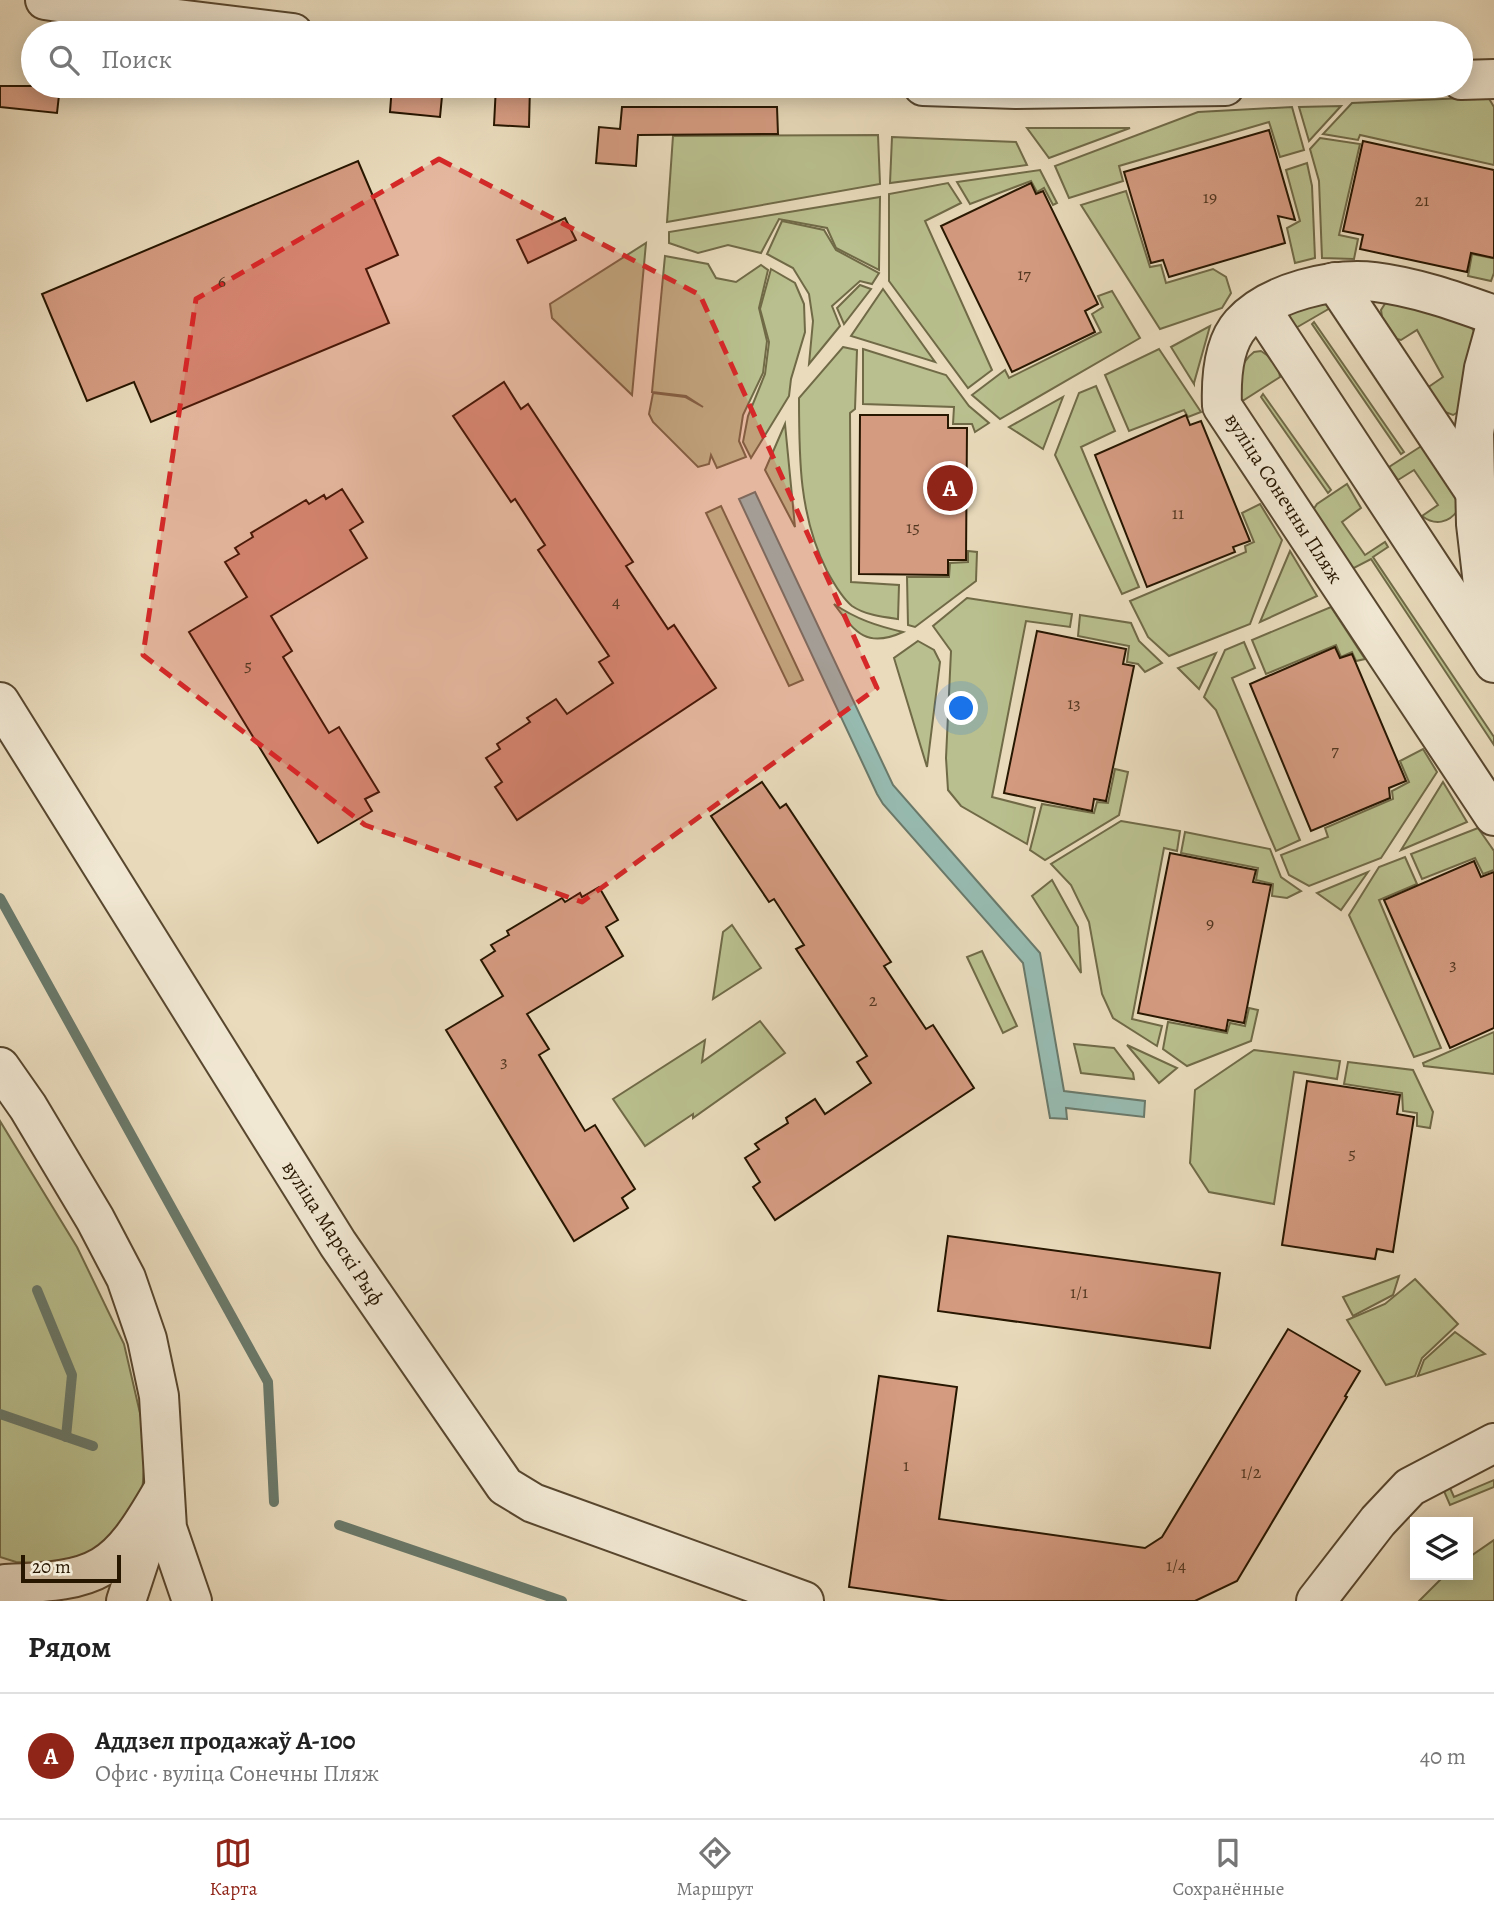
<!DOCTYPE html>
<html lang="ru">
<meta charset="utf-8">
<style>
:root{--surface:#fff;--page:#f2f2f2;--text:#222;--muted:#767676;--line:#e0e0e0;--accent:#8f2418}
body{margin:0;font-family:Alegreya,serif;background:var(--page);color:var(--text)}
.controls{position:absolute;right:21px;bottom:21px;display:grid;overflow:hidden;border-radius:0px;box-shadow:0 4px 18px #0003}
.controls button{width:63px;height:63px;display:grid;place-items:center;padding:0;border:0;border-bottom:2px solid var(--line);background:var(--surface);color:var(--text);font:35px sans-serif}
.scale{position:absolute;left:21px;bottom:18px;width:100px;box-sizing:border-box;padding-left:7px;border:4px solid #271600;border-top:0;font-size:19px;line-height:24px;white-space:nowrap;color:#271600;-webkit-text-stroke:5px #f1e8d3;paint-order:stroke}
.you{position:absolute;left:962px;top:709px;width:24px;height:24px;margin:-18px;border:5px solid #fff;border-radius:50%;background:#1a73e8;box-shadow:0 0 0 10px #1a73e833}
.badge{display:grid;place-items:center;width:46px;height:46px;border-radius:50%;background:var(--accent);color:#fff;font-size:23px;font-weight:700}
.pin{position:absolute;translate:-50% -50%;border:4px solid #fff;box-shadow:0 2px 7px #0006}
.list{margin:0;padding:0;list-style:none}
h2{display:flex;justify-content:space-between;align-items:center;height:91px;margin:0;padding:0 28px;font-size:30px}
h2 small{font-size:23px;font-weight:400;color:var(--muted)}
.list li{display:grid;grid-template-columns:46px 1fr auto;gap:21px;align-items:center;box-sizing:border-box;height:126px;padding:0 28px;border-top:2px solid var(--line)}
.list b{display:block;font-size:26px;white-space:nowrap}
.list p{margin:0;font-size:23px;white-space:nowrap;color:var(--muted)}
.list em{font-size:23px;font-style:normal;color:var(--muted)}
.icon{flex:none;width:38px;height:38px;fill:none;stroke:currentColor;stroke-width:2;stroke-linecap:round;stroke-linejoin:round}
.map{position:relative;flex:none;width:1494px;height:1601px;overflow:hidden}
.search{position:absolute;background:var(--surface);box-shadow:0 4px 18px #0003;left:21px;right:21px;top:21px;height:77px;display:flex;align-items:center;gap:18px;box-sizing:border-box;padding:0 24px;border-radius:38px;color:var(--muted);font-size:26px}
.sheet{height:217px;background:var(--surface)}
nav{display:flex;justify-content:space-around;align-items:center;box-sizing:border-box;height:98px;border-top:2px solid var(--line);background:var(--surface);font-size:19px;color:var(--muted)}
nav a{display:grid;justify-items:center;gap:4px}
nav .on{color:var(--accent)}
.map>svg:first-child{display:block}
.green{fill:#b9bf8e;stroke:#706a47;stroke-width:2}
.water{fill:#97bbb1;stroke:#6a796a;stroke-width:2}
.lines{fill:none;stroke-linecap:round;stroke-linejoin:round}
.stream{stroke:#6a796a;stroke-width:10}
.building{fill:#d59b81;stroke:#271600;stroke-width:2}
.minor-casing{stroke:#58472f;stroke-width:42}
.tertiary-casing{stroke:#58472f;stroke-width:42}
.minor{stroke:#f1e8d3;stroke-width:38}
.tertiary{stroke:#f1e8d3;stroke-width:38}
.marked{fill:#d62828;fill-opacity:0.2;stroke:#d62828;stroke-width:5;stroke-dasharray:14 9;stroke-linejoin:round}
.labels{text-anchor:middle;stroke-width:5;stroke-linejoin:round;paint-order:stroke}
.number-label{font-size:18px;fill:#523720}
.street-label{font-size:21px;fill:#271600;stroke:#f1e8d3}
</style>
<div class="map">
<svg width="1494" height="1601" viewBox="0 0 1494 1601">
<rect width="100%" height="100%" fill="#e9dbbc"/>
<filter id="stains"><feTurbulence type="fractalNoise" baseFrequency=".00286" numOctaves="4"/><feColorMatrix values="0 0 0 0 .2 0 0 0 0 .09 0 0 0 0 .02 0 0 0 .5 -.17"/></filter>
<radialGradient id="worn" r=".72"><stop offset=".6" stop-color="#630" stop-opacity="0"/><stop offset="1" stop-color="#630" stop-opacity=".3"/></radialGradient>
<g class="green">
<polygon points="1488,97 1494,107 1494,165 1360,135 1358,140 1323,134 1352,103"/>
<polygon points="1341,106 1309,141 1299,107"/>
<polygon points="1292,107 1304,150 1280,157 1269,122 1119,166 1123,181 1069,198 1055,166 1198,112"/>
<polygon points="1027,128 1130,128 1049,158"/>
<polygon points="878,135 880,184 667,222 673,136"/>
<polygon points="892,137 1016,142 1027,165 890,183"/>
<polygon points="1320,138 1360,144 1339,235 1358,239 1354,259 1322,258 1319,181 1310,149"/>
<polygon points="1307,163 1312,186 1315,258 1295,263 1287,228 1300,221 1286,170"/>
<polygon points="1040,170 1057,203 1053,205 1044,188 1037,192 1031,181 970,204 957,182"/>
<polygon points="948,183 961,203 925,221 992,370 968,388 889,281 889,194"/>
<polygon points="1126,191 1150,267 1161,265 1166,283 1213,269 1226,277 1231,293 1222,308 1160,329 1081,205"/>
<polygon points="880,197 879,270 836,248 827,228 779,219 761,253 728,245 698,253 669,243 669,232"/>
<polygon points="782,221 824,230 836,250 879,273 872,284 860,281 832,306 840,326 809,364 813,321 809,294 793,268 767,254"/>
<polygon points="646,243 632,395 552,318 550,304"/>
<polygon points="1494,251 1494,273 1491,281 1468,276 1472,254 1492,258"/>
<polygon points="665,256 708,264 716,278 736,282 761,265 768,270 759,308 767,341 763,373 743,415 739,441 746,457 717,468 711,455 709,464 698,467 653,422 649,414 653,393 685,397 703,407 686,396 652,392"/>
<polygon points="771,269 795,283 804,304 805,332 791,379 789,396 751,458 743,442 748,416 765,374 769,342 760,309"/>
<polygon points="860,285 871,289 844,324 837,308"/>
<polygon points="883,289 935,362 851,336"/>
<polygon points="1112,291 1140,338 1000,419 972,395 1005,370 1009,378 1101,332 1092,314 1103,307 1098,296"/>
<polygon points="1319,297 1332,307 1294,329 1286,317 1287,313"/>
<polygon points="1388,299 1465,319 1474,331 1476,344 1460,411 1453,415 1440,410 1427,388 1443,377 1417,330 1401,340 1397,339 1382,317 1381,310"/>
<polygon points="1314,322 1404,452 1401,454 1312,324"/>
<polygon points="1210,326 1194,383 1194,384 1171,347"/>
<path d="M843 347 857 350 855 409 850 413 851 582 899 585 898 619C883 617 865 615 852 606 842 598 833 582 827 571 799 516 799 458 799 398Z"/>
<polygon points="863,349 946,375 969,406 989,423 975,432 972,424 953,424 954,407 863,404"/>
<polygon points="1159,349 1201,412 1188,417 1184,410 1129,431 1105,375"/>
<path d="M1261 351C1270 356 1279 367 1280 377L1244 400H1240C1238 381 1238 364 1254 352Z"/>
<polygon points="1096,386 1115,431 1081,447 1139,587 1122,594 1055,455 1079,393"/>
<polygon points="1263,394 1331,490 1328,493 1261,397"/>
<polygon points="1063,397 1043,449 1009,427"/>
<polygon points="785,424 795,527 765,470"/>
<path d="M1423 445 1459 494 1458 510C1449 523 1435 526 1422 516L1438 505 1414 470 1398 480 1389 467Z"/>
<polygon points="1347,484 1361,508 1342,522 1365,555 1385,542 1388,547 1373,557 1494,737 1494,745 1371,559 1352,569 1313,510 1317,504"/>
<polygon points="1260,504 1282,540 1250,624 1169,656 1148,637 1130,601 1246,552 1245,546 1254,542 1242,513"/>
<polygon points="721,506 803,680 789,686 706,513"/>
<polygon points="968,551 977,552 976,581 915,627 908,625 907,577 949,577 950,563 968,562"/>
<polygon points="1290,551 1317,596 1260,622"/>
<polygon points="967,598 1072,614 1070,627 1026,621 992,797 1035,808 1027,844 961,806 948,790 946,758 951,651 933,626"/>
<path d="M834 604C856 619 877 626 903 632 866 649 855 632 834 604Z"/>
<polygon points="1331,607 1365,659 1356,661 1352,652 1341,657 1336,645 1266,674 1252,640"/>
<polygon points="1080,615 1131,623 1139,641 1162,663 1145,672 1138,664 1127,662 1129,646 1078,636"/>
<polygon points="918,641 934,650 940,662 927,767 894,658"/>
<polygon points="1244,642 1255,668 1232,678 1300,840 1276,851 1216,710 1204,697 1225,650"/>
<polygon points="1216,653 1199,689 1178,668"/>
<polygon points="1423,749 1437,772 1381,858 1309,886 1289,875 1281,855 1328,837 1325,828 1393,799 1392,791 1409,782 1400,761"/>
<polygon points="1115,769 1128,772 1119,815 1045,860 1030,850 1042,804 1094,813 1097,802 1108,803"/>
<polygon points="1443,782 1467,822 1401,850"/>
<polygon points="1121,821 1180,831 1177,851 1164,848 1132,1019 1162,1026 1157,1046 1113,1018 1102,994 1089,922 1071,885 1051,864"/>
<polygon points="1478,828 1494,851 1494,870 1483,874 1475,858 1422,879 1411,854"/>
<polygon points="1185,832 1270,849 1281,877 1301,891 1287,898 1272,896 1273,884 1256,880 1258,868 1181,853"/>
<polygon points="1405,857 1417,884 1379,900 1441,1048 1414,1057 1349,915 1379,867"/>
<polygon points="1368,872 1341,910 1317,893"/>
<polygon points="1052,880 1078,927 1081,973 1032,896"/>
<polygon points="732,925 761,968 713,999 723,932"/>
<polygon points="982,951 1017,1026 1003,1033 967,957"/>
<polygon points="1249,1008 1258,1010 1251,1041 1187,1066 1163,1049 1168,1022 1227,1033 1230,1023 1245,1026"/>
<polygon points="760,1021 785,1053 693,1118 693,1114 645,1146 613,1099 705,1040 702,1062"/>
<polygon points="1494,1032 1494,1074 1424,1066 1423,1063"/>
<polygon points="1074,1044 1114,1048 1133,1073 1134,1079 1081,1073"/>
<polygon points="1127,1045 1177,1068 1159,1083"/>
<polygon points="1254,1050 1340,1061 1337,1079 1294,1072 1274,1204 1209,1192 1190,1163 1195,1090"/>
<polygon points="1348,1062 1413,1070 1433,1112 1430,1128 1417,1126 1417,1113 1403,1111 1402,1093 1344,1084"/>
<polygon points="0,1121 77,1247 124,1344 146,1439 142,1495 118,1540 60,1564 16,1562 0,1557"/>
<polygon points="1399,1276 1393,1295 1353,1316 1343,1297"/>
<polygon points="1415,1279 1458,1324 1422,1358 1415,1376 1386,1385 1347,1320 1385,1304"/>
<polygon points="1455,1332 1485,1354 1418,1376 1424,1360"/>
<polygon points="1446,1479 1454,1497 1494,1480 1494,1487 1450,1505 1440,1482"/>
<polygon points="1494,1540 1494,1601 1419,1601 1445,1575 1468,1575 1468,1558"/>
</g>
<polygon class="water" points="755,492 893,785 1040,953 1064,1091 1145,1101 1144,1117 1066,1108 1067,1119 1050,1118 1023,963 883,804 877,794 739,499"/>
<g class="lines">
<g class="stream">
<polyline points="0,898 268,1382 274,1502"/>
<polyline points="37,1290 72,1375 66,1437"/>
<polyline points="0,1414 93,1446"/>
<polyline points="339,1525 562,1601"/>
</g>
</g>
<g class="building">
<polygon points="0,86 60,86 57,113 0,107"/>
<polygon points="392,86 443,86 440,117 390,112"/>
<polygon points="496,86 530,86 529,127 494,125"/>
<polygon points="622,107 777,107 778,134 638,135 636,166 596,163 599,127 620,129"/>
<polygon points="1269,130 1295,220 1278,216 1285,243 1169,277 1163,260 1151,263 1124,172"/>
<polygon points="1363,141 1494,170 1494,258 1471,253 1467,272 1360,249 1363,235 1343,231"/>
<polygon points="358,161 398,255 366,269 389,323 151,422 134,382 87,401 42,294"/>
<polygon points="1031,183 1036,194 1043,191 1098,304 1085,311 1095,332 1012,372 941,226"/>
<polygon points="565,218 576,240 528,263 517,240"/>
<polygon points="504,382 521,409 528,404 633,562 626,566 668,629 674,625 716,688 517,820 495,787 502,782 486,758 500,749 497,744 530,722 527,718 556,699 567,714 613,683 599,662 609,656 538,550 545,545 515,499 511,502 453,416"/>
<polygon points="860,415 948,415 948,428 967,428 966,560 948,560 948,575 859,574"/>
<polygon points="1186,415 1190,425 1201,421 1250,541 1233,547 1235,552 1147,587 1095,455"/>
<polygon points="342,489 363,522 350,530 367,558 271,616 292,651 283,657 329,733 339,727 379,792 365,799 372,811 318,843 189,632 247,597 225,562 239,554 235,548 253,537 251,533 306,500 309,504 324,495 326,499"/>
<polygon points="1037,631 1126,649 1123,664 1134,666 1106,801 1094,799 1092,811 1004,793"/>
<polygon points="1335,647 1340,658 1352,654 1406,781 1389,788 1390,798 1311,831 1250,684"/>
<polygon points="762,782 780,808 786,804 891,962 884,966 926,1029 933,1025 974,1088 775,1220 753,1187 760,1182 745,1158 759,1149 755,1144 788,1123 786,1118 815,1099 825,1114 871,1083 857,1062 867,1056 796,949 804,945 774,899 769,902 711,816"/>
<polygon points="1170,853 1256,870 1253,882 1271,885 1244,1023 1228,1020 1226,1031 1138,1013"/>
<polygon points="1474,861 1481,877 1494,872 1494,1028 1450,1048 1384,900"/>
<polygon points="599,887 618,920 606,927 623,956 527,1014 549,1049 539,1055 585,1131 595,1125 635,1189 622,1198 628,1208 574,1241 446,1030 503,996 481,960 495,951 491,945 509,935 507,931 562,898 565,902 580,893 582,897"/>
<polygon points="1307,1081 1400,1095 1397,1114 1414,1117 1393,1252 1377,1249 1375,1259 1282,1245"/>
<polygon points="948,1236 1220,1273 1210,1348 938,1311"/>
<polygon points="1288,1329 1360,1371 1345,1396 1347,1397 1237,1581 1195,1601 948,1601 849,1587 879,1376 957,1387 939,1519 1145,1548 1162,1537"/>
</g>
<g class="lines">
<defs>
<g id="minor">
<polyline points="45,0 152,16 293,33"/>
<polyline points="1461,80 1494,79"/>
<polyline points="923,86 1016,89 1225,86"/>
<polyline points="1335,282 1475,492"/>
<polyline points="1261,309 1494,663"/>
<path d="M1494 315C1455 301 1416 287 1375 282 1334 277 1270 292 1241 324 1223 344 1221 380 1222 406L1494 816"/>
<polyline points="1494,332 1484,368 1474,433 1476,524 1483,584 1494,619"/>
<polyline points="0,702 338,1244 505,1486 533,1503 804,1601"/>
<polyline points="1316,1601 1378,1521 1410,1487 1494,1443"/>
</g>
<g id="tertiary">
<polyline points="0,1067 28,1107 95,1219 126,1278 147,1339 159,1396 167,1528 192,1601"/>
<path d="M5 1584C100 1581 116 1572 163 1490"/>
<polyline points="126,1601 149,1531"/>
</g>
</defs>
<use href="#minor" class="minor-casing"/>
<use href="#tertiary" class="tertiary-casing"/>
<use href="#minor" class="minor"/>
<use href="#tertiary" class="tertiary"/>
</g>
<path class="marked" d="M439 159 700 295 877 688 582 902 365 825 143 655 196 299Z"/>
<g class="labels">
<g class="number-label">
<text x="1210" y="203">19</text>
<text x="1422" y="206">21</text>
<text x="1024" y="280">17</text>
<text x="222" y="287">6</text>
<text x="1178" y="519">11</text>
<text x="913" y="533">15</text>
<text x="616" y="607">4</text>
<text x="248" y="671">5</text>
<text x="1074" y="709">13</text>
<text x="1335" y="756">7</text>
<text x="1210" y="929">9</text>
<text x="1453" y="970">3</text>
<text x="873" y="1006">2</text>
<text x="504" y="1067">3</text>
<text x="1352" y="1159">5</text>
<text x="1079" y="1298">1/1</text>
<text x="906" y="1471">1</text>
<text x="1251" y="1478">1/2</text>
<text x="1176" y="1571">1/4</text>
</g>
<g class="street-label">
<text transform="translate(1284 498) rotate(57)" y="7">вуліца Сонечны Пляж</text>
<text transform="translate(333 1233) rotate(57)" y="7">вуліца Марскі Рыф</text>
</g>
</g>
<rect width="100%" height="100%" filter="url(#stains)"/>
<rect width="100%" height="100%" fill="url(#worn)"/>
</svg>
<div class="controls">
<button><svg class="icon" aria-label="layers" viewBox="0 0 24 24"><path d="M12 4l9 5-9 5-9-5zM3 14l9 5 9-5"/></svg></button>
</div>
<div class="scale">20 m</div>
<div class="you"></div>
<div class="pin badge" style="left:950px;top:488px">A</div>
<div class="search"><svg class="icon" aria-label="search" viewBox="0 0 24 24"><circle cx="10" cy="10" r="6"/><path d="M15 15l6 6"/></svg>Поиск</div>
</div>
<section class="sheet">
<h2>Рядом<small></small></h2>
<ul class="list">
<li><span class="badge">A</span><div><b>Аддзел продажаў А-100</b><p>Офис · вуліца Сонечны Пляж</p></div><em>40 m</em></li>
</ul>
</section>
<nav>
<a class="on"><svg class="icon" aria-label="map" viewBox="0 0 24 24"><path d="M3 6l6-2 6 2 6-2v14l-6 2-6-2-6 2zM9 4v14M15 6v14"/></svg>Карта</a>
<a><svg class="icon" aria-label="directions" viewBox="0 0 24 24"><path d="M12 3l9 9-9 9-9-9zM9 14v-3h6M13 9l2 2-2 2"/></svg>Маршрут</a>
<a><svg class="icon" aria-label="saved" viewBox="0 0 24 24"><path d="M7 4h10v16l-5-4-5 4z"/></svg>Сохранённые</a>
</nav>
